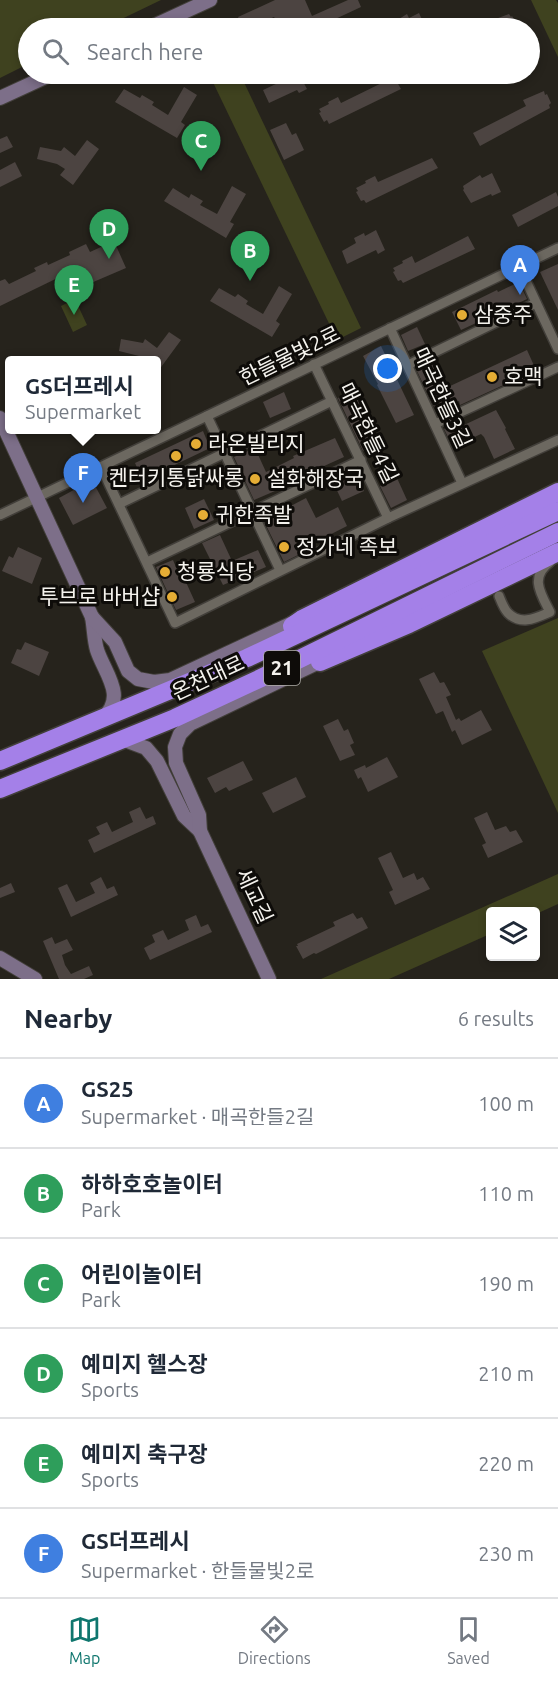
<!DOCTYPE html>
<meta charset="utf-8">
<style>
:root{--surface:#fff;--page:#f2f2f3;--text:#1f2937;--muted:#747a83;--line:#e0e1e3;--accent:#0f766e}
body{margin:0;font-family:Ubuntu,"Noto Sans KR",sans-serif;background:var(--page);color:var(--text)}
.controls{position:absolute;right:18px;bottom:18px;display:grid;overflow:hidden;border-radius:6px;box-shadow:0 3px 9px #0003}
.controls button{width:54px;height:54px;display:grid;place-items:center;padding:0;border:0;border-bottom:2px solid var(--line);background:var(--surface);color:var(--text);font:30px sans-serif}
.you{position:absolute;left:388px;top:369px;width:21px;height:21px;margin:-15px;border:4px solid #fff;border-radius:50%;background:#1a73e8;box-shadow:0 0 0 9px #1a73e833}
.badge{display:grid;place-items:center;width:39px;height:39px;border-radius:50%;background:var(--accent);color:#fff;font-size:20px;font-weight:700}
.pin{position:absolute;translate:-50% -50px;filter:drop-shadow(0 2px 3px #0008)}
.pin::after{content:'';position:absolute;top:32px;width:21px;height:18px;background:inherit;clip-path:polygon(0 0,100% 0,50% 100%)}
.popup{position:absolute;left:5px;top:356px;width:156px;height:78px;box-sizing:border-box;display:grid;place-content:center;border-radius:6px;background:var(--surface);filter:drop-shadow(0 2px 4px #0005);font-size:20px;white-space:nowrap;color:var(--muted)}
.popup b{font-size:22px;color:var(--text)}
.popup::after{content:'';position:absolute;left:50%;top:100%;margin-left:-12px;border:12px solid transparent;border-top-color:var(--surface)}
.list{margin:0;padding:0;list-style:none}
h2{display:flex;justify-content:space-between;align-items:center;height:78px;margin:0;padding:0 24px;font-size:26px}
h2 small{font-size:20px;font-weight:400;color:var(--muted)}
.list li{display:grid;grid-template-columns:39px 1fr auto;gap:18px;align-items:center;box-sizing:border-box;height:90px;padding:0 24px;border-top:2px solid var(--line)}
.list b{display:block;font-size:22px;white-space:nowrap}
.list p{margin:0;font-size:20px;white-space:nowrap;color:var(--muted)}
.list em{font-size:20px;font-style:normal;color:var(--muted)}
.icon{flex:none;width:33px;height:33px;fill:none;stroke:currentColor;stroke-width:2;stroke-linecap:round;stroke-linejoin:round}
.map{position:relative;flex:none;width:558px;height:979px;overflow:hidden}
.search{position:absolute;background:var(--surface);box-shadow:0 3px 9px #0003;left:18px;right:18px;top:18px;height:66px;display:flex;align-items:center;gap:15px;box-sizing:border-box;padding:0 21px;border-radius:33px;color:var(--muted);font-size:22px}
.sheet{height:618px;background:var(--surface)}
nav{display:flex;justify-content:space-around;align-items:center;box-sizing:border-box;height:84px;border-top:2px solid var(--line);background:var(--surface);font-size:16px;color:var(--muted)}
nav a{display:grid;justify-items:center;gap:3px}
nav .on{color:var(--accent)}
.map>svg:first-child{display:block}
.green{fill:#3f421f}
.building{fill:#4c4441}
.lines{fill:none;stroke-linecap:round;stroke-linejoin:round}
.street-casing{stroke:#423f3a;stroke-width:12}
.secondary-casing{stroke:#423f3a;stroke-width:16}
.highway-casing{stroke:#423f3a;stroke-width:21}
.street{stroke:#6c6860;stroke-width:9}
.secondary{stroke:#7d6f89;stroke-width:14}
.highway{stroke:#a480e8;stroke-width:18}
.poi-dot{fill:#e5ad35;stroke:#0e0c09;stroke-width:2}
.labels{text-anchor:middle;stroke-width:6;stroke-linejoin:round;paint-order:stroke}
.shield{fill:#0e0c09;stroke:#b0aea9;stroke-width:1.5}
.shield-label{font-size:20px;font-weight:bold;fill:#f5f3ee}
.poi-label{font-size:21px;fill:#f5f3ee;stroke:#0e0c09;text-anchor:start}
.street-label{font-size:21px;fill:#f5f3ee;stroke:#0e0c09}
</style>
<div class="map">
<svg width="558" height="979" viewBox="0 0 558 979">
<rect width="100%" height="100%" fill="#26231c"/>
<g class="green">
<polygon points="0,0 161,0 103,28 28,28 28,64 0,78"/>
<polygon points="531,0 556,0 558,3 558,57"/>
<polygon points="209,74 240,74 361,328 337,340"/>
<polygon points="75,299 87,325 73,332 61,306"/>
<polygon points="558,618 558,813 482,651"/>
<polygon points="558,874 558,904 536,914 536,912 490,912 490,934 389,979 321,979"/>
</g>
<g class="building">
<polygon points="275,0 305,0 312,16 348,0 358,0 361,7 316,28 281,28 274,17 249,28 243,28 238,17"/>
<polygon points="419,13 426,28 384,28 407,14 409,18"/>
<polygon points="509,14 511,17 512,16 517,25 511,28 494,28 490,21"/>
<polygon points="284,74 299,74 307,89 299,93 297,90 269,103 263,90 278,83 275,77"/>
<polygon points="394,77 401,89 329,124 327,120 324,122 319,113 321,112 319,109 329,104 328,102 338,97 341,103"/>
<polygon points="184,87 197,95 181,122 185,125 177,138 115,102 124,89 140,98 142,95 154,102 152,105 168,115"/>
<polygon points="544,91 545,95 547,94 551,103 549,105 550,108 480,146 473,133 526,106 523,100"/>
<polygon points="286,123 292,135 296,133 304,150 284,160 270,130"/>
<polygon points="7,136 13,147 0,153 0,139"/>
<polygon points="87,140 99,149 73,185 60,175 65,169 57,164 37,159 40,147 61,151 64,147 75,156"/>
<polygon points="432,158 438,168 366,203 364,200 361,201 356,192 358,191 356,188 366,183 365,181 375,176 378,182"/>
<polygon points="15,162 22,176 0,187 0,170"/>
<polygon points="492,173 501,192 492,196 491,194 471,203 463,190 464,189 463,186 480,175 482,178"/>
<polygon points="232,186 246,194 230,222 234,224 226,238 164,201 173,188 189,198 191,194 203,201 200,205 217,214"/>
<polygon points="556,192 558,197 558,206 518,227 512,215"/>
<polygon points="376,230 385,250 378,254 376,250 347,264 342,251 356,243 354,238 364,233 365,236"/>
<polygon points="468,236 475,249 403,283 401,280 398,281 393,272 395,271 393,268 403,263 402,261 412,256 415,263"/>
<polygon points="114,241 126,268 84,286 76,269 0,306 0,281 5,279 9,284 36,271 34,268 47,262 48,265 70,255 69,252 86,244 90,252"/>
<polygon points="558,264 558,310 540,272"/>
<polygon points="519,282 527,299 461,330 452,312 497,290 498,292"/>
<polygon points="279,286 292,294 276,321 280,324 272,337 210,301 219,288 235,297 238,294 248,301 246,304 263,314"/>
<polygon points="417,327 425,344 408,351 401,335"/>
<polygon points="169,332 181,340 156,374 156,360 146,360 139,356 119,351 121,339 143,343 145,339 157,348"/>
<polygon points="381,346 414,415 396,423 377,385 378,384 363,356"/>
<polygon points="527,350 536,370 460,405 459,401 436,411 417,371 435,362 448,387"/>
<polygon points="354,391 379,444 363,451 338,398"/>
<polygon points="284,392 291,409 270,418 263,402"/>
<polygon points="496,410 506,428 505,429 515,449 494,459 484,437 481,434 453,447 444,429 462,421 464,425"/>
<polygon points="203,431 210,448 162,471 163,473 144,483 135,463"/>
<polygon points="335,438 344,457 302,476 274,490 275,491 254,500 234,457 255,448 266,472 294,458 293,456"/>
<polygon points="355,472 364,491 342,501 333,482"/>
<polygon points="397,478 407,500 391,508 380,486"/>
<polygon points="92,480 107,508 73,525 59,498"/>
<polygon points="306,498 316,518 338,507 347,526 302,549 304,552 284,562 262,517 282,508 283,510"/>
<polygon points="204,499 214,520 194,529 185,508"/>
<polygon points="220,535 232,561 258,550 266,567 223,585 202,543"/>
<polygon points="18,547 42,558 32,584 2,571 9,556 13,558"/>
<polygon points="173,560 182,582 185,580 195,602 176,610 156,567"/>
<polygon points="25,642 49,652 39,676 11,663 17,649 21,650"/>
<polygon points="434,672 440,683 444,682 451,695 446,697 456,720 459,718 461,721 481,710 492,730 462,745 455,730 452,732 443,711 436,714 419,679"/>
<polygon points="338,719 344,731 348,729 354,743 350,745 355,755 340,761 323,726"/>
<polygon points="387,757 398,777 368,792 361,777 358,779 354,770 365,765 366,768"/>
<polygon points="243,761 253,780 229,791 226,787 215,793 207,778"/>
<polygon points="296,777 306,797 273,813 262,793"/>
<polygon points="140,807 146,819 153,816 156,824 94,853 88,840 100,834 96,827 107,822 112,832 133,822 129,812"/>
<polygon points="487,812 495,830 506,826 510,832 516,830 523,842 488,858 482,845 486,843 474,818"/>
<polygon points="391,852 403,878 414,873 417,880 423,877 430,889 395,905 389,892 393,890 378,858"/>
<polygon points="101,877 107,889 114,886 118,895 71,917 58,888 67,884 76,902 95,893 90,883"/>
<polygon points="11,883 15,892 0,898 0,888"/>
<polygon points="353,913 357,919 362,917 368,928 316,954 314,953 303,959 296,946 298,946 297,944 335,926 333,922"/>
<polygon points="196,915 201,927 208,924 212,932 150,960 144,948 155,942 152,935 163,930 168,940 189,930 185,920"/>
<polygon points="52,937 55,944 67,939 73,950 62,955 65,965 71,974 89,966 93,975 84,979 59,979 43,941"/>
</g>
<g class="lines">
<defs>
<g id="street">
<polyline points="519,266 558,349"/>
<polyline points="390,328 462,483"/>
<polyline points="314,364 388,518"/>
<polyline points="408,365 536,303"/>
<polyline points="207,416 280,570"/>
<polyline points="435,424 558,367"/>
<polyline points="101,467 175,623 388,518 558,440"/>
<polyline points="119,504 332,401"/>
<polyline points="0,515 558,248"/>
<polyline points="147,562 361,460"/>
<path d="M499 596C501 601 504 609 508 613 521 626 536 618 550 612 541 594 529 577 550 562"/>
</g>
<g id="secondary">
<polyline points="149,28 210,0"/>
<polyline points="0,98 52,74"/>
<path d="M0 418 92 617C94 628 94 640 97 650 105 674 127 696 103 718"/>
<polyline points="92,617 115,642 128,671 138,679 154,682 170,680 299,620"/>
<polyline points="122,739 146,748 157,761 184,816 200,831"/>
<polyline points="0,958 35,979"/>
<polyline points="269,979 200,831 199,815 176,763 175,747 180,734 190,724 319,662"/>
</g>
<g id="highway">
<polyline points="292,626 302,619 558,492"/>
<polyline points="320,662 409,624 558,552"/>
<polyline points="0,761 247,658 558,511"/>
<polyline points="0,789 175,718 261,678 558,532"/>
</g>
</defs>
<use href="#street" class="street-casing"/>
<use href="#secondary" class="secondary-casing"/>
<use href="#highway" class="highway-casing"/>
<use href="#street" class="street"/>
<use href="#secondary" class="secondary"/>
<use href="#highway" class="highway"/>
</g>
<g class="poi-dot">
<circle cx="462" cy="315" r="6"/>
<circle cx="492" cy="377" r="6"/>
<circle cx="196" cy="444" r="6"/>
<circle cx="176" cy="456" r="6"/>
<circle cx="255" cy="479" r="6"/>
<circle cx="203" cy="515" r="6"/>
<circle cx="284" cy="547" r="6"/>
<circle cx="165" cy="572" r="6"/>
<circle cx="172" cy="597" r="6"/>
</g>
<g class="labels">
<rect class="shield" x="264" y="651" width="36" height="34" rx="4.5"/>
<g class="shield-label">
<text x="282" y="675">21</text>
</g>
<g class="poi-label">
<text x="474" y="322">삼중주</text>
<text x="504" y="384">호맥</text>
<text x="208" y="451">라온빌리지</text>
<text x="176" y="485" text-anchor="middle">켄터키통닭싸롱</text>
<text x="267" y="486">설화해장국</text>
<text x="215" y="522">귀한족발</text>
<text x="296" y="554">정가네 족보</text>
<text x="177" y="579">청룡식당</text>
<text x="160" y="604" text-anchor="end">투브로 바버샵</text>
</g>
<g class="street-label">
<text transform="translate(290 356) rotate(-26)" y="7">한들물빛2로</text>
<text transform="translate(442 398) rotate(65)" y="7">매곡한들3길</text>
<text transform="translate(368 433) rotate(64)" y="7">매곡한들4길</text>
<text transform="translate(208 678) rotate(-25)" y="7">온천대로</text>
<text transform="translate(254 896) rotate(65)" y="7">세교길</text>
</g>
</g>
</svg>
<div class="controls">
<button><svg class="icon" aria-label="layers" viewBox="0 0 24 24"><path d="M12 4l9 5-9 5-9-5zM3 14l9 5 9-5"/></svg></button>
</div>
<div class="you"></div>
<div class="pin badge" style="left:520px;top:295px;background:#3f7fe0">A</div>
<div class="pin badge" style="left:250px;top:281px;background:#2e9e5b">B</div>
<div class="pin badge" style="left:201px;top:171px;background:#2e9e5b">C</div>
<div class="pin badge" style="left:109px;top:259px;background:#2e9e5b">D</div>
<div class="pin badge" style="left:74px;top:315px;background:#2e9e5b">E</div>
<div class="pin badge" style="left:83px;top:503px;background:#3f7fe0">F</div>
<div class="popup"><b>GS더프레시</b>Supermarket</div>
<div class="search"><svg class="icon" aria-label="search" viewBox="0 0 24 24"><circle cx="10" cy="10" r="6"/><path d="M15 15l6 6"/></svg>Search here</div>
</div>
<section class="sheet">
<h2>Nearby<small>6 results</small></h2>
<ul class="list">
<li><span class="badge" style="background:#3f7fe0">A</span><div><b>GS25</b><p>Supermarket · 매곡한들2길</p></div><em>100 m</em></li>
<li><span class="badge" style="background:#2e9e5b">B</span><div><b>하하호호놀이터</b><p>Park</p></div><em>110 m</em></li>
<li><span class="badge" style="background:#2e9e5b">C</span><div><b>어린이놀이터</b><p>Park</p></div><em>190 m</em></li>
<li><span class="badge" style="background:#2e9e5b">D</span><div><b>예미지 헬스장</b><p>Sports</p></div><em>210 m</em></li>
<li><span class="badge" style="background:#2e9e5b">E</span><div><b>예미지 축구장</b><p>Sports</p></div><em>220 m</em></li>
<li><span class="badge" style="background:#3f7fe0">F</span><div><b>GS더프레시</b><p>Supermarket · 한들물빛2로</p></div><em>230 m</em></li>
</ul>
</section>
<nav>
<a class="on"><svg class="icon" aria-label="map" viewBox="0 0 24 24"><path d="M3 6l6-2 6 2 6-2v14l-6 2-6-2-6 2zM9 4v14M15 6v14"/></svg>Map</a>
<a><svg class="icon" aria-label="directions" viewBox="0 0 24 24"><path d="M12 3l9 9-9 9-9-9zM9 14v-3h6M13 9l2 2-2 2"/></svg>Directions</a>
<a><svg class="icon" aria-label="saved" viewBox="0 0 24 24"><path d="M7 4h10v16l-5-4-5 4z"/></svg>Saved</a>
</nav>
